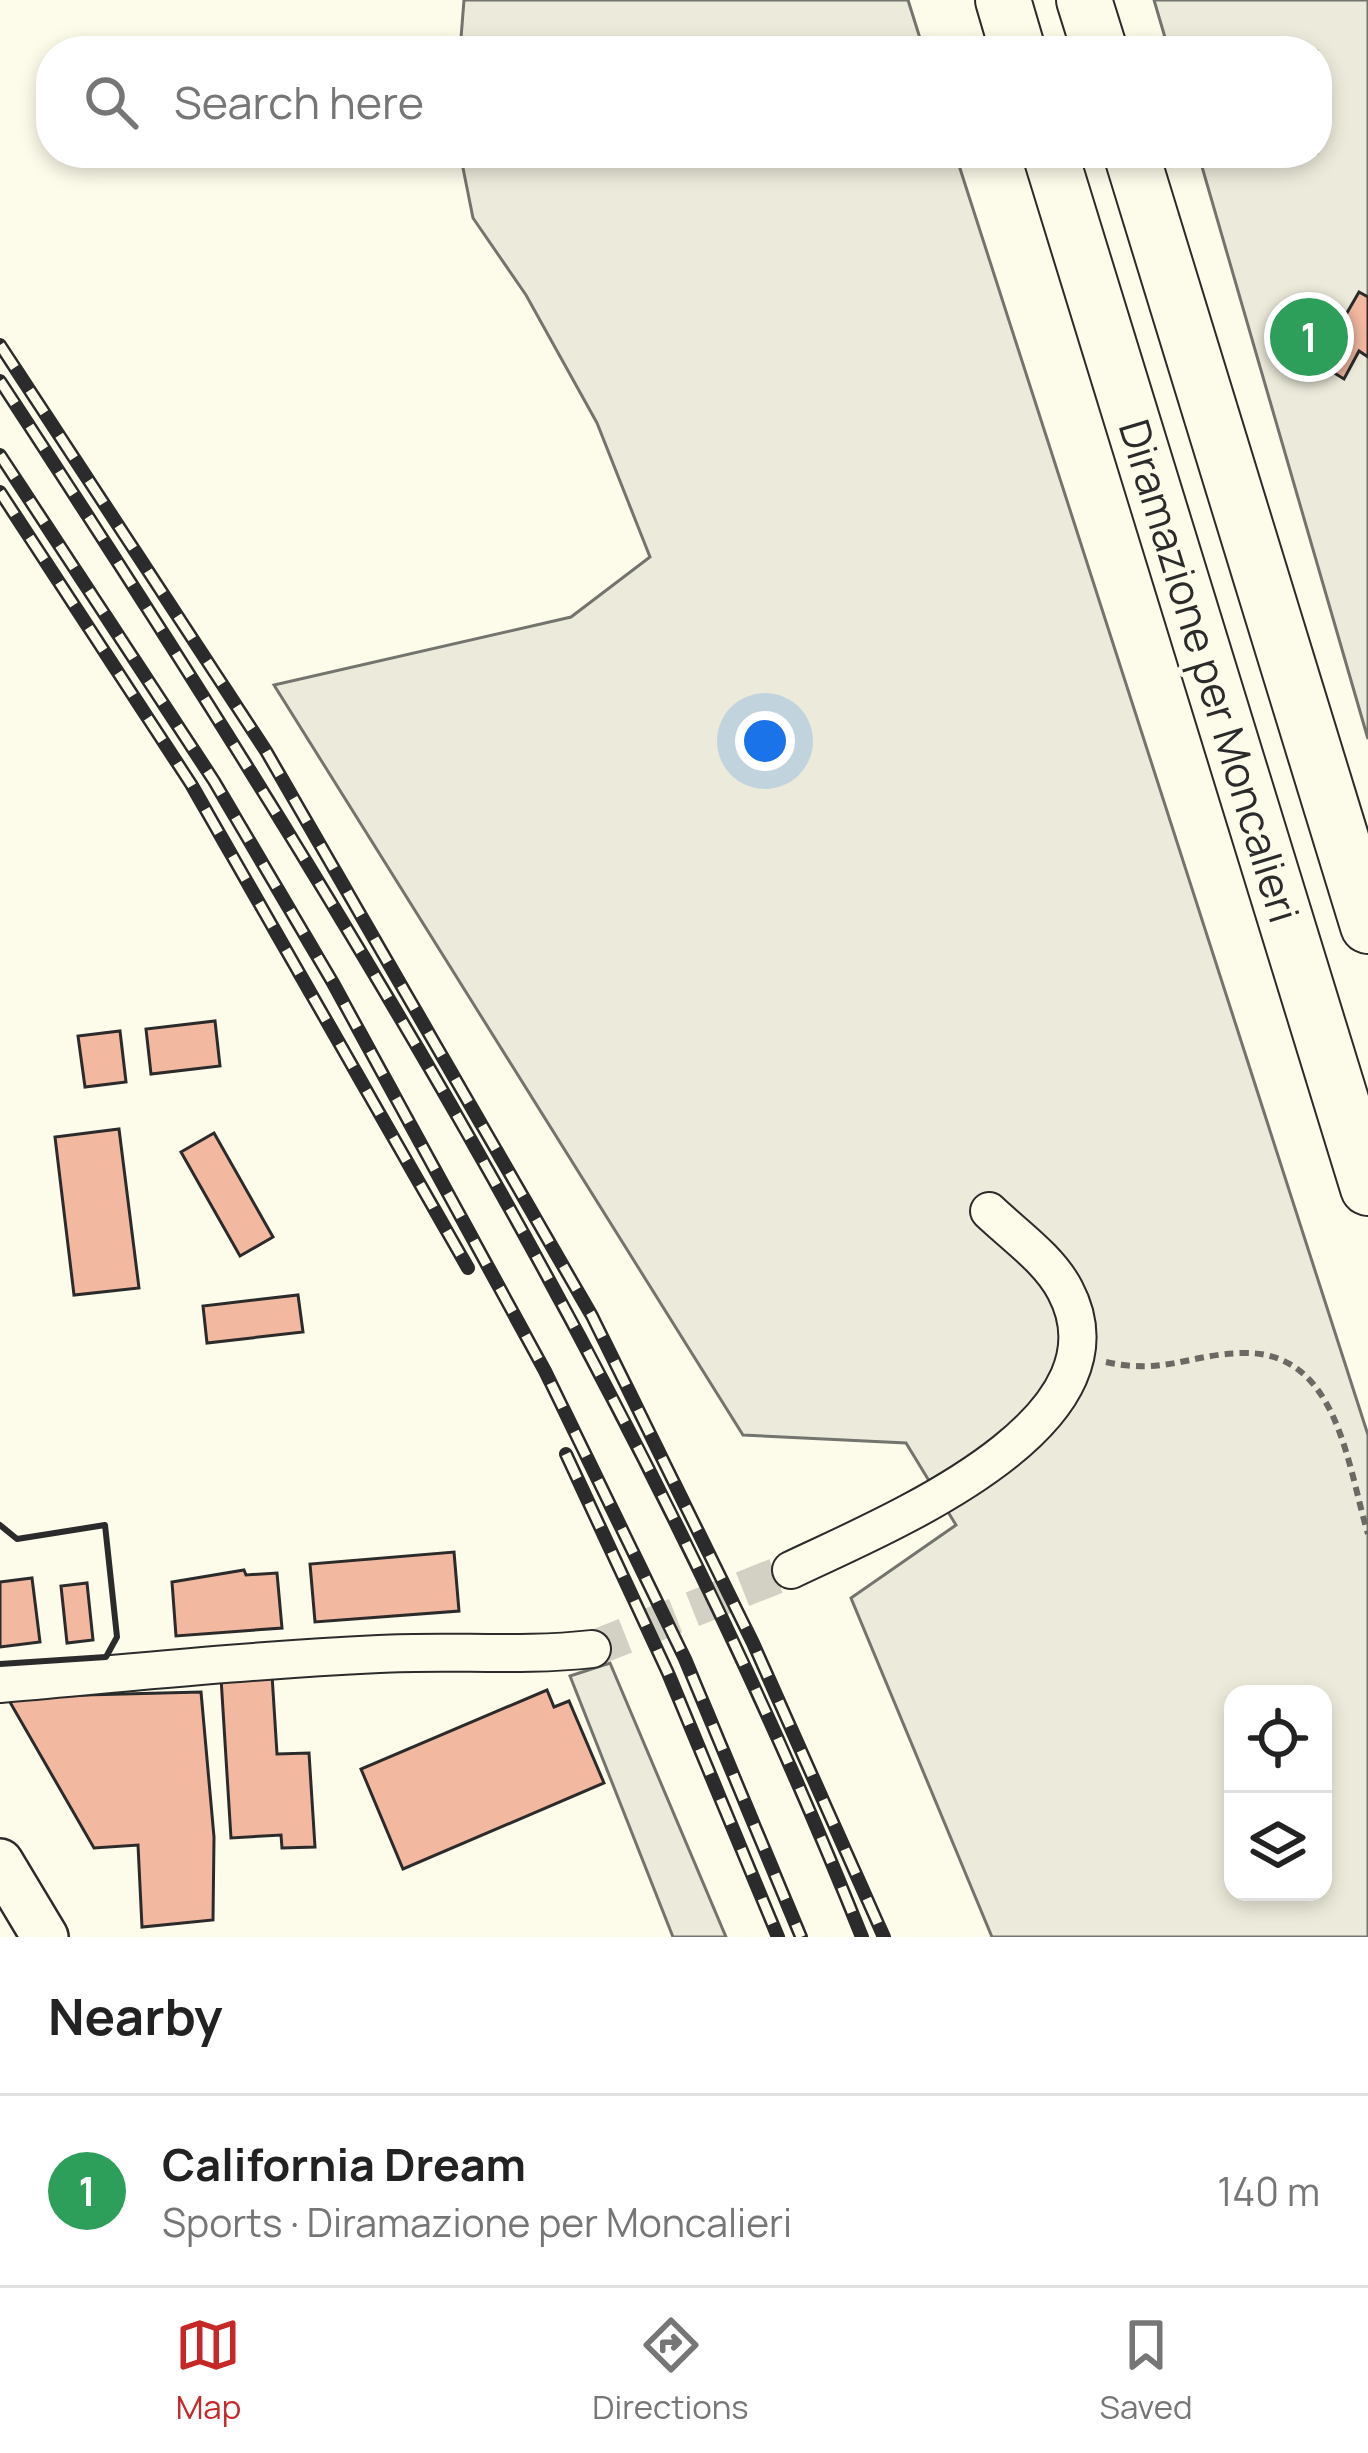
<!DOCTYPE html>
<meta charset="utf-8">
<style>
:root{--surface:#fff;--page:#f6f6f6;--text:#222;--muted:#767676;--line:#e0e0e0;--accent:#c62828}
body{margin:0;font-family:Manrope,sans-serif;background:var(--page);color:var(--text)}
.controls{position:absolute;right:36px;bottom:36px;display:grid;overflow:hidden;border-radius:24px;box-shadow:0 6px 18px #0003}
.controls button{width:108px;height:108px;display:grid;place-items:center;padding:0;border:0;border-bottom:3px solid var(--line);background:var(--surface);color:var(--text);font:60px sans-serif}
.you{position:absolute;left:765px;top:741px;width:42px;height:42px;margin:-30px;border:9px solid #fff;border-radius:50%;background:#1a73e8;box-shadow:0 0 0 18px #1a73e833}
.badge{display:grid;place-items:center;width:78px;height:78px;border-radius:50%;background:var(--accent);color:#fff;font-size:39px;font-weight:700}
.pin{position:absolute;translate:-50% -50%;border:6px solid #fff;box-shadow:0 3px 12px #0006}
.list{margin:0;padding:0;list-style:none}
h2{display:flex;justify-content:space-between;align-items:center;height:156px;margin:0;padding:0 48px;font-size:51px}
h2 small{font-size:39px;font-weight:400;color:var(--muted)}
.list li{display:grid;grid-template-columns:78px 1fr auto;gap:36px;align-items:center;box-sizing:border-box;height:192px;padding:0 48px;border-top:3px solid var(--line)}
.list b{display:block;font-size:45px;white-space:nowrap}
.list p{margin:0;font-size:39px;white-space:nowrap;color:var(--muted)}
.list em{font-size:39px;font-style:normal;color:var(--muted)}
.icon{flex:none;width:66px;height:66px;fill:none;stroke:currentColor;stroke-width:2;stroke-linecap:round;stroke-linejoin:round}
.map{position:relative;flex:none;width:1368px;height:1937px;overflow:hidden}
.search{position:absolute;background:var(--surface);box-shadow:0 6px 18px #0003;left:36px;right:36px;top:36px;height:132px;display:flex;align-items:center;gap:30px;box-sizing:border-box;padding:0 42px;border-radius:48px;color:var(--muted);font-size:45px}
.sheet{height:348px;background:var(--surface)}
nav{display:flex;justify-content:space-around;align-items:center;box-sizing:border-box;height:168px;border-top:3px solid var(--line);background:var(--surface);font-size:33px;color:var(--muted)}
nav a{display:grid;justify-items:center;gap:6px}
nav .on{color:var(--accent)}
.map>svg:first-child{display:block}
.green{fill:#ecebdb;stroke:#74746e;stroke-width:3;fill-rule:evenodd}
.building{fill:#f2b8a0;stroke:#2b2b2b;stroke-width:3}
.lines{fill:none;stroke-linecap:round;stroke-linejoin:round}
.minor-tunnel{stroke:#d3d1c4;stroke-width:36;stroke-dasharray:36 18;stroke-linecap:butt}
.minor-casing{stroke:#2b2b2b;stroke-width:40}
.major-casing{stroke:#2b2b2b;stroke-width:50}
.highway-casing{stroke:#2b2b2b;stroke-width:58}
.path{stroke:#6a6964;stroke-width:6;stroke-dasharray:9 6;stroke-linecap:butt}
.minor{stroke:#fdfbea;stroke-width:36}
.major{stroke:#fdfbea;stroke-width:45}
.highway{stroke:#fdfbea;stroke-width:54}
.rail-casing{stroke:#2b2b2b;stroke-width:14}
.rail{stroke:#fdfbea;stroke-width:9;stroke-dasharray:27;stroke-linecap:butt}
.wall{stroke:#2b2b2b;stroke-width:6}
.labels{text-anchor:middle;stroke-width:9;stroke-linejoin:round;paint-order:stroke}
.street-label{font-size:42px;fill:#2b2b2b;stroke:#fdfbea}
</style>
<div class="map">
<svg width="1368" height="1937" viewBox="0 0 1368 1937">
<rect width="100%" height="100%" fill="#fdfbea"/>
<g class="green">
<polygon points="464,0 908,0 924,51 460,51"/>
<polygon points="1154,0 1368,0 1368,739 1198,153 1317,153 1317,51 1169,51"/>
<path d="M460 153H955L1368 1435V1937H992L851 1598 956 1525 906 1443 743 1435 274 685 571 617 650 557 597 423 526 295 473 218ZM1233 1694H1323V1892H1233Z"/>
<polygon points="610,1663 726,1937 673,1937 570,1676"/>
</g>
<g class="building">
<polygon points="1359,292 1368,297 1368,357 1359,351 1344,379 1318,363"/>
<polygon points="215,1021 220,1066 151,1074 146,1029"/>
<polygon points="120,1031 126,1082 85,1087 78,1036"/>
<polygon points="119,1129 139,1288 74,1295 55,1137"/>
<polygon points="214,1133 273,1237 240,1256 181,1152"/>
<polygon points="298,1295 303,1332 207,1343 203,1306"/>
<polygon points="454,1552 459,1611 315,1622 310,1564"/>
<polygon points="244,1570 246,1575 277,1573 282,1628 176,1636 172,1582"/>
<polygon points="32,1578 40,1642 0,1647 0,1582"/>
<polygon points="87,1583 93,1640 67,1643 61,1586"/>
<polygon points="272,1675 277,1754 309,1753 315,1847 282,1848 281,1835 231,1838 221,1678"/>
<polygon points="547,1690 554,1707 569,1701 604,1783 403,1869 361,1769"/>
<polygon points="201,1692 214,1837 213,1920 142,1927 138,1845 94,1848 7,1697"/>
</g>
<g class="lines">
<polyline class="minor-tunnel" points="592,1649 791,1570"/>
<defs>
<g id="minor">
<path d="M791 1570C878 1528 1137 1425 1065 1290 1049 1259 1014 1235 989 1211"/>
<path d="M0 1684C126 1673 252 1660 379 1654 451 1650 521 1657 592 1649"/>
</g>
<polyline id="major" points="0,1862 45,1937"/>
<g id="highway">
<polyline points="1003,0 1018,51"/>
<polyline points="1084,0 1100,51"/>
<polyline points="1050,153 1368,1188"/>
<polyline points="1131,153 1368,926"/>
</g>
</defs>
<use href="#minor" class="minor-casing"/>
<use href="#major" class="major-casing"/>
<use href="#highway" class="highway-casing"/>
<path class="path" d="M1106 1362C1166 1375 1189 1354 1243 1353 1338 1351 1347 1465 1368 1534"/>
<use href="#minor" class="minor"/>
<use href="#major" class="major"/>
<use href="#highway" class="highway"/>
<defs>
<g id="rail">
<polyline points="0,345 266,751 592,1316 753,1643 884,1937"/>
<path d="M0 381C324 876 641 1385 862 1937"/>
<polyline points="0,455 214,781 333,983 545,1371 685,1659 801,1937"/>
<polyline points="0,492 191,784 468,1268"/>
<polyline points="566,1454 668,1673 778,1937"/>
</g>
</defs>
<use href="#rail" class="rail-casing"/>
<use href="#rail" class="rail"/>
<polyline class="wall" points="0,1525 17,1539 105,1525 117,1637 106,1657 0,1664"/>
</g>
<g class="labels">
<g class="street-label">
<text transform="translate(1209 671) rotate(73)" y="15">Diramazione per Moncalieri</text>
</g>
</g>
</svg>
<div class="controls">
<button><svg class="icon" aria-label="locate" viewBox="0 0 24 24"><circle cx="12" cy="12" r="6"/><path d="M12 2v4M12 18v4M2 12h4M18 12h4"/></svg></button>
<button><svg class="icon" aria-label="layers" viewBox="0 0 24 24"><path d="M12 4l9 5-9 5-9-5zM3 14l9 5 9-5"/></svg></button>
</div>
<div class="you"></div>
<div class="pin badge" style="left:1309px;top:337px;background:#2e9e5b">1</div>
<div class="search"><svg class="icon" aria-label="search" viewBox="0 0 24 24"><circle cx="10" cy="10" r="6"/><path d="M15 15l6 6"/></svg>Search here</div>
</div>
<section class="sheet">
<h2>Nearby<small></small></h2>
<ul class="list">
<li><span class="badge" style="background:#2e9e5b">1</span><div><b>California Dream</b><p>Sports · Diramazione per Moncalieri</p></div><em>140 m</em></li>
</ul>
</section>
<nav>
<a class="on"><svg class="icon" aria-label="map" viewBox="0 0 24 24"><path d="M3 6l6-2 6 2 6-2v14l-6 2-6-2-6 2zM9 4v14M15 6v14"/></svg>Map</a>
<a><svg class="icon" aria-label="directions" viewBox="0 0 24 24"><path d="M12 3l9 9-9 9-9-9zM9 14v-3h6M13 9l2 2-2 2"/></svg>Directions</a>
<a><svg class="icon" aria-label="saved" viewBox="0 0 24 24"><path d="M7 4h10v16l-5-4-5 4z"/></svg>Saved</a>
</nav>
